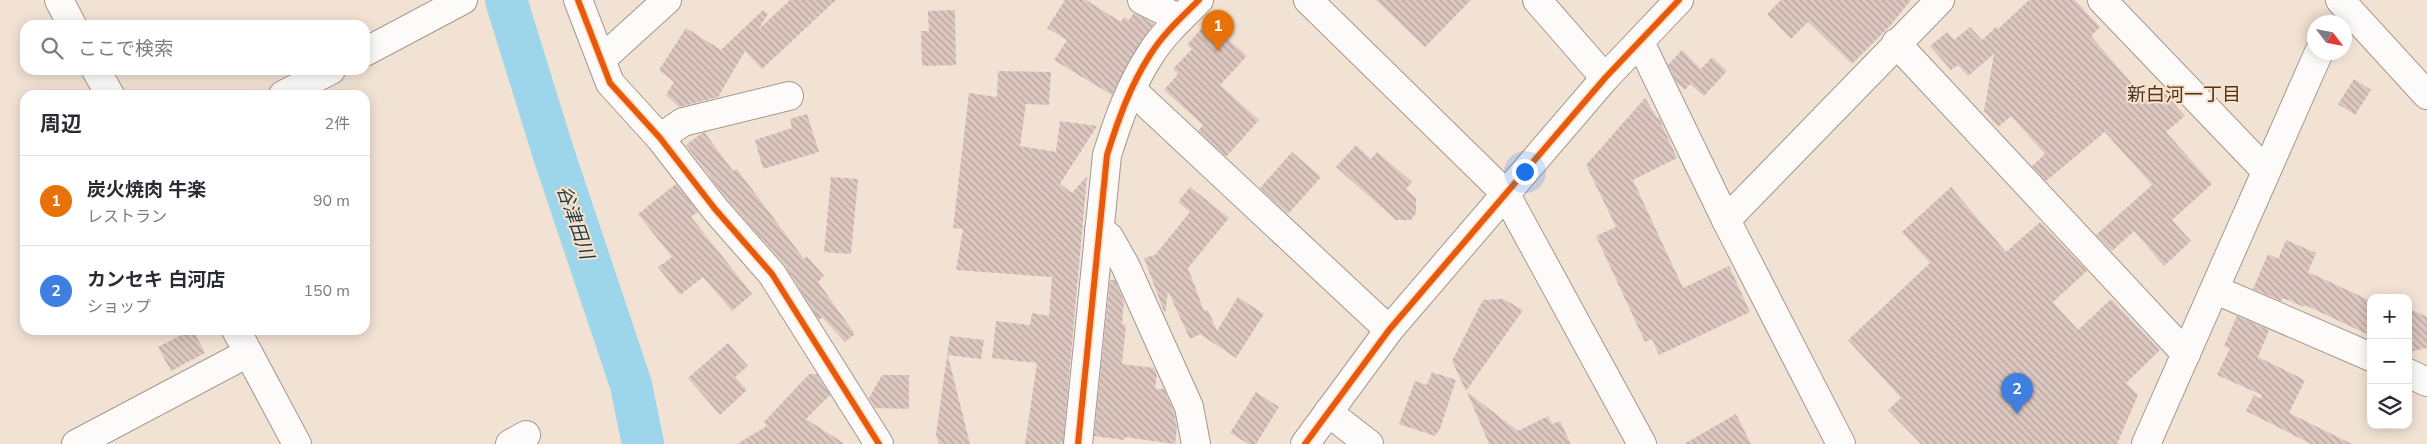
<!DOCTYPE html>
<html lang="ja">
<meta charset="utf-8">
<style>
:root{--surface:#fff;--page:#f2f2f3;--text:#2b2b33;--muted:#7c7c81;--line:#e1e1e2;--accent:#807467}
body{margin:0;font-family:"Nunito Sans","Noto Sans JP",sans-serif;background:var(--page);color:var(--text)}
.controls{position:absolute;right:15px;bottom:15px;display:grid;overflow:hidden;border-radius:10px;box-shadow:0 2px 12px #0003}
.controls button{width:45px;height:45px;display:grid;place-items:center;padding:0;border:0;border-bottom:1px solid var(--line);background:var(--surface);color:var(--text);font:25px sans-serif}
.compass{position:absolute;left:2307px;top:15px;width:45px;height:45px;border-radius:50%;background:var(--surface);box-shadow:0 2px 12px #0003;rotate:122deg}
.you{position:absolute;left:1524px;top:171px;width:18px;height:18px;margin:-12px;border:4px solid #fff;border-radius:50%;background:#1a73e8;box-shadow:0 0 0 8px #1a73e833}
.badge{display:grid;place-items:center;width:32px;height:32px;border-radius:50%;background:var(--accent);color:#fff;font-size:16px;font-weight:700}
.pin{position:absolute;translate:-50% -41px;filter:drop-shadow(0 1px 2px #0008)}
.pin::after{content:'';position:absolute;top:26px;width:18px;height:15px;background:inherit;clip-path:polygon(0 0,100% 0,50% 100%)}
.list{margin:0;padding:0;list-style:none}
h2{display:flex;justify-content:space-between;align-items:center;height:65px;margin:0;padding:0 20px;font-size:21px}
h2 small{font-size:16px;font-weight:400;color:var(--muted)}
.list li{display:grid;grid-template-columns:32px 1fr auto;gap:15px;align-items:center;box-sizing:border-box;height:90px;padding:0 20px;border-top:1px solid var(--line)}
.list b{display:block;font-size:19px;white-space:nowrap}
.list p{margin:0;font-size:16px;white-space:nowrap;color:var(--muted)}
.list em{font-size:16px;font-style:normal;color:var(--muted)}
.icon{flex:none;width:28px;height:28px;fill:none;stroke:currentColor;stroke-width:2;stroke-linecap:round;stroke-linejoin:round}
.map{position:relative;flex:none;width:2427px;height:444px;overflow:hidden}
.search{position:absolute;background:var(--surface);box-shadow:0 2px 12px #0003;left:20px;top:20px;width:350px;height:55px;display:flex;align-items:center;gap:12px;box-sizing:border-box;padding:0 18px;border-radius:15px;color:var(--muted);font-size:19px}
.panel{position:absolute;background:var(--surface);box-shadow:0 2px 12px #0003;left:20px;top:90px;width:350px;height:245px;border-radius:15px}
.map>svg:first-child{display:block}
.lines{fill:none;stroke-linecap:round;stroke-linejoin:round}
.river{stroke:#9dd5eb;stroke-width:42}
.building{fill:url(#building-back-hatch)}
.minor-casing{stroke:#a3988d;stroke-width:30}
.highway-casing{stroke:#a3988d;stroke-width:30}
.minor{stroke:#fdfbf9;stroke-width:28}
.highway{stroke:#fdfbf9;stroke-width:28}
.cycleway-casing{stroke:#ffe1c7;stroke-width:9}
.cycleway{stroke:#e8590c;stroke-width:6}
.labels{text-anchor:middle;stroke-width:4;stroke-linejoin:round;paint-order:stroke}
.neighbourhood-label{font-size:19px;fill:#43382d;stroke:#ffe1c7}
.water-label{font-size:19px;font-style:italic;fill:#183e4f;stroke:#ffe1c7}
</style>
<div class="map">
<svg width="2427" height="444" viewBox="0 0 2427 444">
<defs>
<pattern id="building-back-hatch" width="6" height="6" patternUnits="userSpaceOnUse" patternTransform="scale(1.25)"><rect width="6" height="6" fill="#dcc8c0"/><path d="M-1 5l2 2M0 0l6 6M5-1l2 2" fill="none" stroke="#b4a39c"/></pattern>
</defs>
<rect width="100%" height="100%" fill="#f2e2d4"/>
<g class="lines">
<polyline class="river" points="506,0 553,152 631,385 643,444"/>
</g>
<g class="building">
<polygon points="790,0 836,0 762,69 745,51 718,97 679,107 666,95 674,82 659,70 686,28 721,50 763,10 768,14 758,30"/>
<polygon points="1065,0 1086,0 1121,22 1124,17 1129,20 1134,13 1154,24 1130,59 1112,95 1054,60 1067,40 1047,28"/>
<polygon points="1376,0 1471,0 1425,47"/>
<polygon points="1781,0 1911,0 1889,27 1852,64 1808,22 1791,39 1767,14"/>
<polygon points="2029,0 2075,0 2100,27 2091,36 2147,101 2161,89 2185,116 2166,132 2212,184 2172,220 2191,241 2164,266 2134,231 2112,251 2096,235 2152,185 2105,132 2046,181 2032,166 2045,154 2011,116 1998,127 1984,111 1994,54 1968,76 1958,65 1951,70 1930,46 1947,32 1954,40 1970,27 1982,40 1996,27 1998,29"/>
<polygon points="955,10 956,65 922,66 921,31 929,31 928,11"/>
<polygon points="1208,21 1247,56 1220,85 1259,120 1226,157 1198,131 1203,125 1164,90 1178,74 1173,69 1192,49 1187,45"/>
<polygon points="1682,50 1701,69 1712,57 1727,71 1704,96 1690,84 1685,90 1677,83 1668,65"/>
<polygon points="998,71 1051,72 1049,105 1026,104 1020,146 1056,152 1060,121 1097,126 1060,184 1072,193 1087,176 1063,444 1025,444 1037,363 992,358 996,321 1030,325 1032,313 1049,316 1052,277 956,270 963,229 953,228 969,93 997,97"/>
<polygon points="2354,79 2371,90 2355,115 2338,104"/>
<polygon points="1645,98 1657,118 1659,118 1677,158 1633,180 1683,288 1729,266 1750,312 1659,355 1652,339 1645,342 1596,236 1616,227 1586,165"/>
<polygon points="807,114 819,152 763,169 755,140 792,128 790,119"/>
<polygon points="702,133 705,133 733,171 737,169 804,259 807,256 824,276 818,282 855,334 845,342 822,317 819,320 784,264 727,199 686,145"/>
<polygon points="1356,145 1371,159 1377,152 1412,182 1406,189 1416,198 1416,213 1411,220 1396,220 1336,167"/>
<polygon points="1292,152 1321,177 1288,214 1260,188"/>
<polygon points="831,177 858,179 851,254 824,252"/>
<polygon points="676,184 698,212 691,217 752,294 732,311 703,277 680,295 658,267 672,257 638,214"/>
<polygon points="1190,187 1229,218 1188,268 1204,311 1208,310 1217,331 1238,297 1264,314 1236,358 1200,334 1190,339 1168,291 1165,314 1144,258 1155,255 1190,212 1178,202"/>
<polygon points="1951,187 2006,252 2040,222 2087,271 2053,302 2078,330 2111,299 2160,350 2126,383 2138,395 2117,444 1921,444 1888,410 1901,398 1848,340 1930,263 1902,232"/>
<polygon points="2286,240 2316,253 2308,272 2371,301 2371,336 2305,305 2304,307 2283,298 2281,301 2253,289 2268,254 2278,259"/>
<polygon points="1110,280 1115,280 1124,301 1122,324 1126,325 1122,364 1154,368 1157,374 1155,389 1164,389 1174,412 1177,428 1175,444 1125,437 1124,440 1094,436"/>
<polygon points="1503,299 1523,310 1466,391 1452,361 1483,300"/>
<polygon points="2408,308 2427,317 2427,348 2408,352"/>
<polygon points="2237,316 2269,330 2258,357 2305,380 2289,413 2352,444 2311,444 2246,411 2254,395 2260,399 2262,395 2217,375 2230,348 2224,346"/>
<polygon points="191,330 193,330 205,353 171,371 158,347"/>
<polygon points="950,336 984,340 981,359 947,355"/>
<polygon points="728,343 748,366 735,377 747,390 720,415 688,378"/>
<polygon points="947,356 948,356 970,444 939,444 936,434"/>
<polygon points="1432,372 1456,380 1440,429 1435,436 1399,424 1415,381 1427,385"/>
<polygon points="809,374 817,374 830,395 806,419 845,444 737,444 767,426 764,422"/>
<polygon points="882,375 909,375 909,409 875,408 869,398"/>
<polygon points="1256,392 1279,407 1256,444 1249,444 1230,433"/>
<polygon points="1467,392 1518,431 1548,416 1552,424 1560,421 1571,444 1489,444"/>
<polygon points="1736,414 1751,444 1684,444"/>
</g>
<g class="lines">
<defs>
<g id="minor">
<polyline points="59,0 72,25"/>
<polyline points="578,0 610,83 660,138 715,209 772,274 879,444"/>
<polyline points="1142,0 1180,19"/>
<polyline points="1537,0 1605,78"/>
<polyline points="2102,0 2266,171"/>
<polyline points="2340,0 2427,95"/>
<polyline points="1640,42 1726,220 1841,444"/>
<polyline points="1896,43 2186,354"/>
<polyline points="365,52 463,0"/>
<polyline points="602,59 667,0"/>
<polyline points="96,70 110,95"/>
<polyline points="1132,90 1389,330"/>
<polyline points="283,95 331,70"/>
<polyline points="660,138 683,122 789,96"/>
<polyline points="1726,220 1940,0"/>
<polyline points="1099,229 1109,237 1125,265 1189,407 1196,444"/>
<polyline points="2216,290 2371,357"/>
<polyline points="236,330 297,444"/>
<polyline points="2408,373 2427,382"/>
<polyline points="1328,412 1369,444"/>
<polyline points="76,444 248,353"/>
<polyline points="510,444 526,435"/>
<path d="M1078 444 1107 155C1118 120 1130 86 1150 55 1163 34 1182 17 1199 0"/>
<polyline points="1305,444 1389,330 1605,78 1679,0"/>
<polyline points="2146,444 2319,52"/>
</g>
<polyline id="highway" points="1308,0 1505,193 1642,444"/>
</defs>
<use href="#minor" class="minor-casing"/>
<use href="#highway" class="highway-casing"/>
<use href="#minor" class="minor"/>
<use href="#highway" class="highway"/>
<defs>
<g id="cycleway">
<polyline points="578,0 610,83 660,138 715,209 772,274 879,444"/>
<path d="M1078 444 1107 155C1118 120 1130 86 1150 55 1163 34 1182 17 1199 0"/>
<polyline points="1305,444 1389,330 1605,78 1679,0"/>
</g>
</defs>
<use href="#cycleway" class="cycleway-casing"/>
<use href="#cycleway" class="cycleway"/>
</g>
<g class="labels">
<g class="neighbourhood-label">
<text x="2184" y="101">新白河一丁目</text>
</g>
<g class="water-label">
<text transform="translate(576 222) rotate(71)" y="7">谷津田川</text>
</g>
</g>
</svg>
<div class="controls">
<button>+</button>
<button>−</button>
<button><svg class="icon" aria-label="layers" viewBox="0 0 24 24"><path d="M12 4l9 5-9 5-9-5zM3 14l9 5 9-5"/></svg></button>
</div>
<svg class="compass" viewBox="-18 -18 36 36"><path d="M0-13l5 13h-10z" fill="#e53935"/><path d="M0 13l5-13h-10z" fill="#7c7c81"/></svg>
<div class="you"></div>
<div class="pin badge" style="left:1218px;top:51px;background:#e8710a">1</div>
<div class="pin badge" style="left:2017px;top:414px;background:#3f7fe0">2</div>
<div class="search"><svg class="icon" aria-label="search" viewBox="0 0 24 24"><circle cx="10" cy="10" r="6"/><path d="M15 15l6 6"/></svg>ここで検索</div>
<section class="panel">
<h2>周辺<small>2件</small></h2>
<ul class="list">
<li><span class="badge" style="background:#e8710a">1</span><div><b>炭火焼肉 牛楽</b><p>レストラン</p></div><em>90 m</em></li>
<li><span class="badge" style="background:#3f7fe0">2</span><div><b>カンセキ 白河店</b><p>ショップ</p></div><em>150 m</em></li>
</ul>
</section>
</div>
